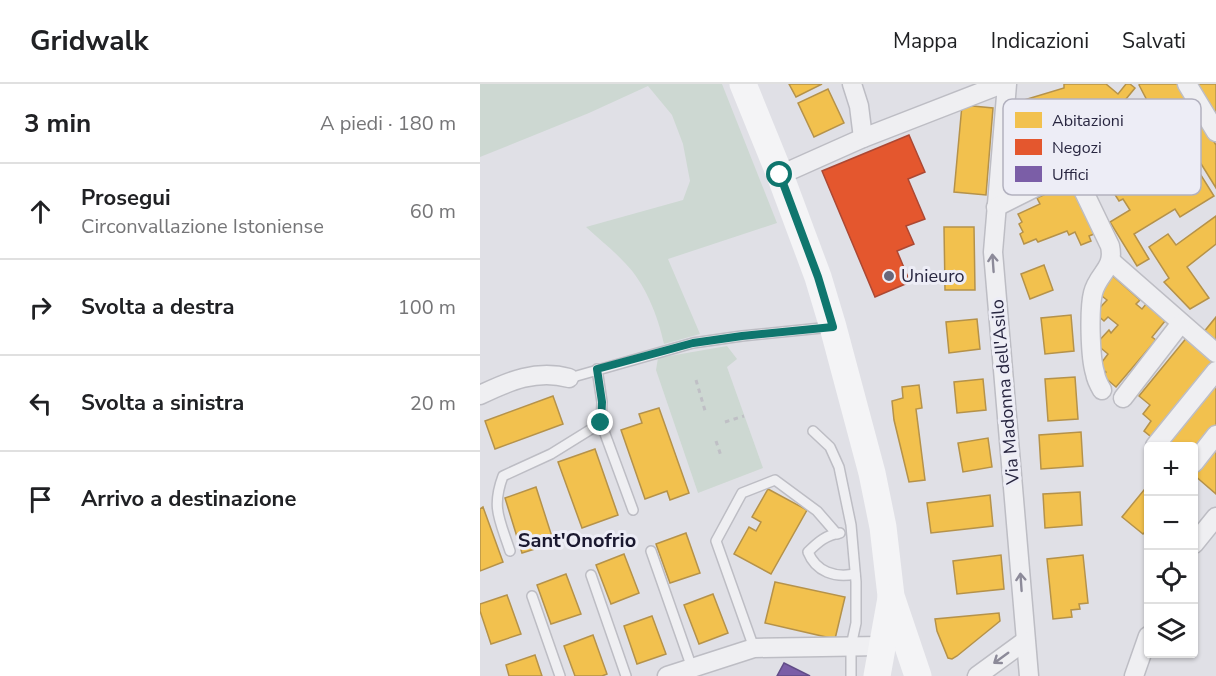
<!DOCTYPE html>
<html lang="it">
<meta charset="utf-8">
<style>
:root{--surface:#fff;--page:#f2f2f2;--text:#202124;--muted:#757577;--line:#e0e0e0}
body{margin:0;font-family:"Nunito Sans",sans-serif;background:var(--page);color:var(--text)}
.controls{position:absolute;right:18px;bottom:18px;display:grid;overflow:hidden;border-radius:6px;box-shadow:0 2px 4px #0004}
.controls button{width:54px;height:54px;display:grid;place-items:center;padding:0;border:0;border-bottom:2px solid var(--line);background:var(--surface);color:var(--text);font:30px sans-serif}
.stop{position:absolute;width:18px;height:18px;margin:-14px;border:4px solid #0f766e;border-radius:50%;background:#fff}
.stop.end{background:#0f766e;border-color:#fff;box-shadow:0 2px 6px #0008}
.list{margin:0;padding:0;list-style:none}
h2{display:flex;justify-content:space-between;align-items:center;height:78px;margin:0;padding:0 24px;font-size:26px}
h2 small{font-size:20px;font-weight:400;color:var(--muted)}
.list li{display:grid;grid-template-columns:39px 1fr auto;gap:18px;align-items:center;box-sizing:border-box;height:96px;padding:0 24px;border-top:2px solid var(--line)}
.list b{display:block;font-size:22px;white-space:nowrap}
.list p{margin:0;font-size:20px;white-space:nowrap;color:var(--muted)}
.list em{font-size:20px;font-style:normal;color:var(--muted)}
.icon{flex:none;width:33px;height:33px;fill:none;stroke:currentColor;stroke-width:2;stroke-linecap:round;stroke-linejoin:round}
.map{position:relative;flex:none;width:736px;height:592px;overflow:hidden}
header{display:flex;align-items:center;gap:36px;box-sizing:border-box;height:84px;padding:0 30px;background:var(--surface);border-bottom:2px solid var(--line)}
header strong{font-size:28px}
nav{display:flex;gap:33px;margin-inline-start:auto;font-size:21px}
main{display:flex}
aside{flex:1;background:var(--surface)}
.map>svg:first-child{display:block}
.green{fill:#cdd8d2}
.homes{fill:#f2c14e;stroke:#b5924a;stroke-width:1.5}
.shops{fill:#e4572e;stroke:#ac4833;stroke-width:1.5}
.offices{fill:#7b5ea7;stroke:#624d88;stroke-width:1.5}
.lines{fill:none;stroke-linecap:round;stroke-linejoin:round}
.lane-casing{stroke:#bdbdc4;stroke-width:12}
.street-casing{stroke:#bdbdc4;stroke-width:21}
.path{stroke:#bfbfc5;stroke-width:3;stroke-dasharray:4.5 4.5;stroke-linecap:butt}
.lane{stroke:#efeff2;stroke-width:9}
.street{stroke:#efeff2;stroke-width:18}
.secondary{stroke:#f4f4f6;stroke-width:27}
.oneway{stroke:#8c8a99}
.route{stroke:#0f766e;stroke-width:8}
.poi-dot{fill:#68677a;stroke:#ededf6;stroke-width:2}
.labels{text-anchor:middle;stroke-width:6;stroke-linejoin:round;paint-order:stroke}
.poi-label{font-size:18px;fill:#282640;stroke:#ededf6;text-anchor:start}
.street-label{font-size:18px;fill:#282640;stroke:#ededf6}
.neighbourhood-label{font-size:20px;font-weight:bold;fill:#1b1930;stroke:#ededf6}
.key{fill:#ededf6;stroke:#b2b1bf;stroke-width:1.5}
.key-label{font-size:16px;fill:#282640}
</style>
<header>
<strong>Gridwalk</strong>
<nav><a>Mappa</a><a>Indicazioni</a><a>Salvati</a></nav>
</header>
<main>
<aside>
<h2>3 min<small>A piedi · 180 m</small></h2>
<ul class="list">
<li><svg class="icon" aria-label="ahead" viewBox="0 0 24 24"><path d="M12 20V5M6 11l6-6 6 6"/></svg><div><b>Prosegui</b><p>Circonvallazione Istoniense</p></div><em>60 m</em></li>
<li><svg class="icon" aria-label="right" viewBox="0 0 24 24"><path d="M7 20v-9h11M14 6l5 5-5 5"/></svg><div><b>Svolta a destra</b></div><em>100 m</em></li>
<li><svg class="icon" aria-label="left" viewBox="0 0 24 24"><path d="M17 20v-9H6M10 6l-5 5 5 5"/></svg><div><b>Svolta a sinistra</b></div><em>20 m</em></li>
<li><svg class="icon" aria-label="arrive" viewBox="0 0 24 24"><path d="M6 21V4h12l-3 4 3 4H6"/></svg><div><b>Arrivo a destinazione</b></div></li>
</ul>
</aside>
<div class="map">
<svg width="736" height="592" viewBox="0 0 736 592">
<rect width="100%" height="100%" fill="#e0e0e6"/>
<g class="green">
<path d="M0 0H242L297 139 188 175 220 250 184 260C178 232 165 199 145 179 133 166 119 155 106 143L203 116 210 97 203 60 192 31 168 2 109 29 0 73Z"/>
<polygon points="247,262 257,275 247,283 283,384 218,409 176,286 178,274"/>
</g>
<g class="homes">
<polygon points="309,0 342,0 316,13"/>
<polygon points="584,0 626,0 638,10 646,0 650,0 655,4 632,32 642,48 590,80 590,66 583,54 591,48 601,50 611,44 598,22 550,39 544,16 584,4"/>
<polygon points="660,0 699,0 736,61 736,104 720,78 714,81 683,34 687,31 680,19 671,24 659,1"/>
<polygon points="714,0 736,0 736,37"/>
<polygon points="348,5 364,39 334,53 318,19"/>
<polygon points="482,21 513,24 506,111 474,108"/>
<polygon points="677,52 704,97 719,88 734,112 700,133 695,125 654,150 669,175 657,182 630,138 650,126 643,115 639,117 620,87"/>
<polygon points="592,95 619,148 609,152 611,157 601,161 595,148 589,151 587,147 558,158 556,155 544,160 540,150 543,148 539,140 542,138 538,130 560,120 557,114 574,106 573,103"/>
<polygon points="736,132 736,160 707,183 729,214 710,225 684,198 689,194 669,163 688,150 696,161"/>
<polygon points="464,143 494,143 495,206 465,206"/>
<polygon points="564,181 573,206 550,215 541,190"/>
<polygon points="633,192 660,216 656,220 662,225 666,220 685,237 672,253 676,256 636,303 623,292 626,288 619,282 628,270 616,260 629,246 631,249 638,241 628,233 624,237 615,229 627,216 618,209"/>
<polygon points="591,231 594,267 565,270 561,234"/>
<polygon points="736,233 736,259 723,249"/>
<polygon points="497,235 500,265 469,269 466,238"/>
<polygon points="708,252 736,275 736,282 675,356 664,347 671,337 663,330 670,321 659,312"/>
<polygon points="595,293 598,335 568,337 565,295"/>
<polygon points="503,295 506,326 477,329 474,298"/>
<polygon points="736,297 736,343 714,371 714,362 682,362"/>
<polygon points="439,301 442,324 436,325 445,396 429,398 414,336 412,317 423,314 422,303"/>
<polygon points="73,312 83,340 15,365 5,337"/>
<polygon points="179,324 209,409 190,416 187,407 165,415 141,346 162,339 159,330"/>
<polygon points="601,348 603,382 561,385 559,351"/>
<polygon points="508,354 512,383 483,388 478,359"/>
<polygon points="736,360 736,410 714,391 714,387"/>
<polygon points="115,365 138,431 102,444 78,378"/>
<polygon points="668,401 668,450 666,447 663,450 642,433"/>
<polygon points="56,403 74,459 42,469 25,414"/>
<polygon points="288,405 327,426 291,490 254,470 269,443 276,447 281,438 272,433"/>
<polygon points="600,408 602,441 565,444 563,410"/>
<polygon points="510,411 513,442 451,449 447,419"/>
<polygon points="3,423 23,478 0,487 0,425"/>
<polygon points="206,449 220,489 190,499 176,460"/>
<polygon points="144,470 159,509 131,520 116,481"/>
<polygon points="521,471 524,505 477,510 473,477"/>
<polygon points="603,471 608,519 599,520 600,525 591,526 592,533 573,535 567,475"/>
<polygon points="86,490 101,530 71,540 57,501"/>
<polygon points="295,498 365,513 355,555 285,539"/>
<polygon points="233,510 248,549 219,560 204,521"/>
<polygon points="27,511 41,550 11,560 0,527 0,520"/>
<polygon points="519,529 520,537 477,572 472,575 468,574 457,547 455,535"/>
<polygon points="172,532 186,570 157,580 144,542"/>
<polygon points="113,551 127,590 122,592 95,592 84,562"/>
<polygon points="55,571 62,592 29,592 26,581"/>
</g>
<polygon class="shops" points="429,51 445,88 428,95 445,135 426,142 434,160 417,167 430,198 395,213 342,87"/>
<polygon class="offices" points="304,579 330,592 297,592"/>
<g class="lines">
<defs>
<g id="lane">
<polyline points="86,295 213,259 262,252 351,243"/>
<polyline points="121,339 153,426"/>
<polyline points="333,347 350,363 359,383 371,441 376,498 376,539 371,562 371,592"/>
<path d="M360 449C346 451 338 458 328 468 336 488 355 494 375 490"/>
<path d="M30 467C20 436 11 424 23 392L71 370 121 339 122 318 117 285"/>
<polyline points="171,467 212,584"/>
<polyline points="111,491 146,592"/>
<polyline points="52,512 80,592"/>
<polyline points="274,564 236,457 262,409 295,396 337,427 357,450"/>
</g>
<g id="street">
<polyline points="372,0 379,22 383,54"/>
<polyline points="527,0 513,168 549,592"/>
<polyline points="707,0 736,48"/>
<path d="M593 85 630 162C635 185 618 189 613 209 609 225 610 273 615 289 616 295 619 301 622 306"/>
<polyline points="300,91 383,54 522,0"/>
<polyline points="516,123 652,55"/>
<polyline points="631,177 736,269"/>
<path d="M0 311C29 297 57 285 89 294"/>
<polyline points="643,314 701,239"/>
<polyline points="675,362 736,287"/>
<polyline points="714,379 736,351"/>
<polyline points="714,460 736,433"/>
<polyline points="187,592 274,564 402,562"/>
<polyline points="497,592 545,557"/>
<polyline points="654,592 668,552"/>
</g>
</defs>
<use href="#lane" class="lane-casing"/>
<use href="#street" class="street-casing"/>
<g class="path">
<polyline points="216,296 226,330"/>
<polyline points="245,338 264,332"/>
<polyline points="236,357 241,372"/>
</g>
<use href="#lane" class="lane"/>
<use href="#street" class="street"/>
<g class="secondary">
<polyline points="263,0 300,91 338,193 353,243 392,389 403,443 411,512 438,592"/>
<polyline points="397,592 411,514"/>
</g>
</g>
<defs><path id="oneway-shaft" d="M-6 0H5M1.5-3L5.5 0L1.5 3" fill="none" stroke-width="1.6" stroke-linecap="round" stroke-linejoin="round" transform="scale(1.5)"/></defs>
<g class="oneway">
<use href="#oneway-shaft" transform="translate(513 179) rotate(-94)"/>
<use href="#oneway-shaft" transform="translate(541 498) rotate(-94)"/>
<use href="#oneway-shaft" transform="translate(521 574) rotate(144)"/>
</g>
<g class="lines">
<polyline class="route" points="121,339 122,318 117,285 213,259 262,252 353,243 338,193 300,91"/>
</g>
<circle class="poi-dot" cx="409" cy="192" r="6"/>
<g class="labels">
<g class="poi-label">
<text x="421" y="198">Unieuro</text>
</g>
<g class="street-label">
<text transform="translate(525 308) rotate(-95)" y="6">Via Madonna dell'Asilo</text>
</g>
<g class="neighbourhood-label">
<text x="97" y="463">Sant'Onofrio</text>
</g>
</g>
<rect x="523" y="15" width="198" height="96" rx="9" class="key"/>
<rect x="535" y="28" width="27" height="16" fill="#f2c14e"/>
<rect x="535" y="55" width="27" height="16" fill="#e4572e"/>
<rect x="535" y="82" width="27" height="16" fill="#7b5ea7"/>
<g class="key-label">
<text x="572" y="42">Abitazioni</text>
<text x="572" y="69">Negozi</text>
<text x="572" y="96">Uffici</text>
</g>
</svg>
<div class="controls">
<button>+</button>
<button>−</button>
<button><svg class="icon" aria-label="locate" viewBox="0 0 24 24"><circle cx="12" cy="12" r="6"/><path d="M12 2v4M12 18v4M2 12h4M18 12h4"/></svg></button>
<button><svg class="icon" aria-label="layers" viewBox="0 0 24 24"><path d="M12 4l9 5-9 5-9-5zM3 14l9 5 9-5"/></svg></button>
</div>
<div class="stop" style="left:300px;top:91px"></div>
<div class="stop end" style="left:121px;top:339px"></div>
</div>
</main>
